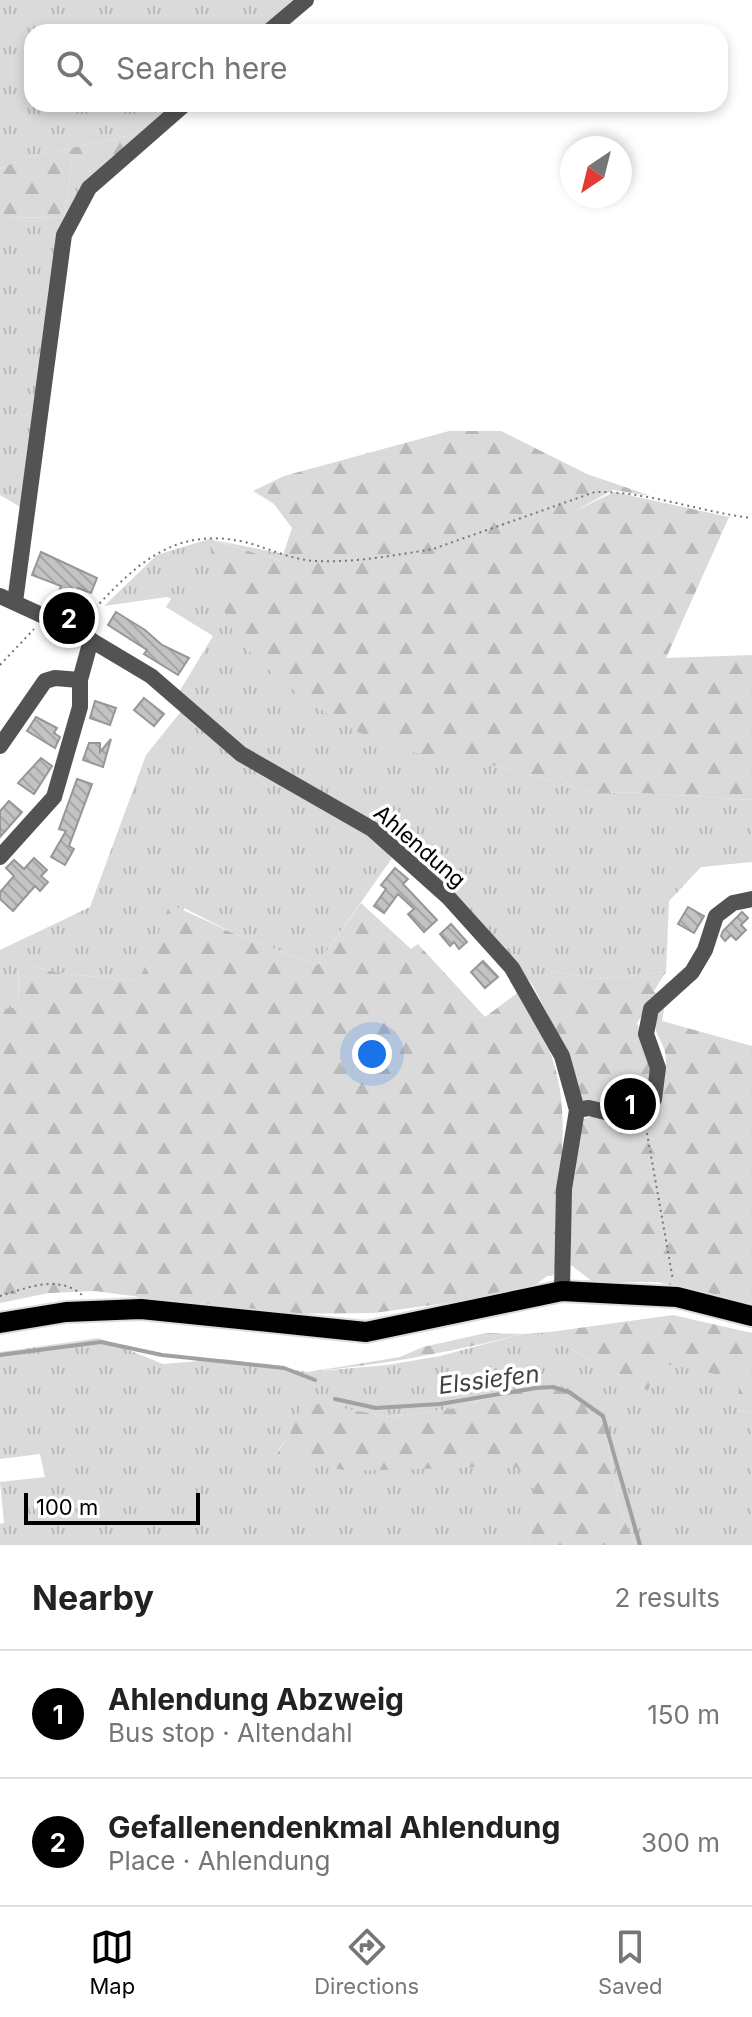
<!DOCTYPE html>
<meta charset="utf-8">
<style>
:root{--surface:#fff;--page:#f6f6f6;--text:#222;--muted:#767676;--line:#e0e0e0;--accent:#000}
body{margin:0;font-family:Inter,sans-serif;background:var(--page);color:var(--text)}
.compass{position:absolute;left:560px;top:136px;width:72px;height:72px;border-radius:50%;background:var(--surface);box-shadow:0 4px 12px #0003;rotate:215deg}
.scale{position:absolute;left:24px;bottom:20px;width:176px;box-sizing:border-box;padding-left:8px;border:4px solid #000;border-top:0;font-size:22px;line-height:28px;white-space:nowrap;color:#000;-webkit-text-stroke:6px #fff;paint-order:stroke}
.you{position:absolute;left:372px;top:1054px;width:28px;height:28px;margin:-20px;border:6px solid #fff;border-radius:50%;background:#1a73e8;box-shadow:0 0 0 12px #1a73e833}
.badge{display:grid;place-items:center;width:52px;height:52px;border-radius:50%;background:var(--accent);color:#fff;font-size:26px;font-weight:700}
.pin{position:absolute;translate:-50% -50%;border:4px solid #fff;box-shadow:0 2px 8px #0006}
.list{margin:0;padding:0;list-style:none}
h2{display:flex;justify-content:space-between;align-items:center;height:104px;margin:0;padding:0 32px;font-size:34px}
h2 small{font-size:26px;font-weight:400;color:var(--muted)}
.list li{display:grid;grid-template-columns:52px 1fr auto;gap:24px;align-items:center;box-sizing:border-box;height:128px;padding:0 32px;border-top:2px solid var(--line)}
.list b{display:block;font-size:30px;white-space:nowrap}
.list p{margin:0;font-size:26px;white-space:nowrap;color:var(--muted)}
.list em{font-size:26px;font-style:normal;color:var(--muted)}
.icon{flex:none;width:44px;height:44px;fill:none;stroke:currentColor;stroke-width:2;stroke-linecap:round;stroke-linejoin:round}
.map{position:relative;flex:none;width:752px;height:1545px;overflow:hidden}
.search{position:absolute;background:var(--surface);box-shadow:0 4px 12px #0003;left:24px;right:24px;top:24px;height:88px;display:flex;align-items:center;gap:20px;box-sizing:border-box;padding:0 28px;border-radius:24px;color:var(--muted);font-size:30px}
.sheet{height:360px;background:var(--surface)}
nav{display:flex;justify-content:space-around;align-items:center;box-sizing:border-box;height:112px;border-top:2px solid var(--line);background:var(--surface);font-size:22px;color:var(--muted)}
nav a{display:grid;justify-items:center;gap:4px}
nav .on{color:var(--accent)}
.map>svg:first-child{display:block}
.grass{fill:url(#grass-tufts)}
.forest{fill:url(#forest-firs)}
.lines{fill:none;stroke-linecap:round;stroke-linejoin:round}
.stream{stroke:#a1a1a1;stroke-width:4}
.building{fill:url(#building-back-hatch);stroke:#979797;stroke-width:2}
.major-casing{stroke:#dbdbdb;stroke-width:24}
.path{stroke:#757575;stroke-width:2;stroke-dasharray:2 4;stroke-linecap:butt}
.minor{stroke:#535353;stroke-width:16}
.major{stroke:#000;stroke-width:20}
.labels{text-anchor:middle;stroke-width:7;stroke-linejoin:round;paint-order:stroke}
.street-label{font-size:22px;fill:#000;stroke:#fff}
.water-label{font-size:24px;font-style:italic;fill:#424242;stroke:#fff}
</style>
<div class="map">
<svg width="752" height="1545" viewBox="0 0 752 1545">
<defs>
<pattern id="grass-tufts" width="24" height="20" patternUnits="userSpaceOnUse" patternTransform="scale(2)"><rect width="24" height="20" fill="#dadada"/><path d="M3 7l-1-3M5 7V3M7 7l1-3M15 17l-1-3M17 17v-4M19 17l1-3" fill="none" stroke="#b9b9b9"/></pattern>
<pattern id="forest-firs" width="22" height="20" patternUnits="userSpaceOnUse" patternTransform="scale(2)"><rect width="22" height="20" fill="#dadada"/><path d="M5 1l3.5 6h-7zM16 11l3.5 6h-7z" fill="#b9b9b9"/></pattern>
<pattern id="building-back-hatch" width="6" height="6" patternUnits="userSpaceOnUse" patternTransform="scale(2)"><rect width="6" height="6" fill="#c3c3c3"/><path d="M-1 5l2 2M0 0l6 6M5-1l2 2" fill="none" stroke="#a6a6a6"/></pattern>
</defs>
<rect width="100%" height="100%" fill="#fff"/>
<g class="grass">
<polygon points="0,0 299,0 262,32 32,32 32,104 179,104 146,132 24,158 0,169"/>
<polygon points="109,145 111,163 63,233 27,511 0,495 0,217 64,218 72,162"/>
<polygon points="209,539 284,554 281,561 210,539 497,766 597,794 624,792 752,800 752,862 701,867 669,901 666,972 602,979 553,972 532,984 447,887 242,747 179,692 213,636 166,607 171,599 167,597 104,606 157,555"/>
<polygon points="183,709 369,834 392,858 317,965 235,934 184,908 139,981 59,973 18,963 19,1008 0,1009 0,950 90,907 146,755"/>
<polygon points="550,1332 554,1340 648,1391 658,1361 740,1379 738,1410 752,1413 752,1545 635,1545 620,1510 604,1421 535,1391 519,1389 450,1409 390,1417 304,1402 290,1434 275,1455 515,1466 535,1481 529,1545 0,1545 0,1524 4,1523 0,1482 45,1477 40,1454 0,1459 0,1352 99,1338 163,1364 224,1359 308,1372 387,1365 440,1356 522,1334"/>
</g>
<g class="forest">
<polygon points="146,132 111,163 109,146 72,162 64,218 0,217 0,169 24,158"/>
<path d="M449 431H501L587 474 651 496 613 490 575 511 614 492 729 517 666 658 752 655V800L624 792 597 794 497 766 391 749 403 745C392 742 378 741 367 736 331 721 250 663 232 629 218 601 214 569 209 539L281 561 292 528 274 504 253 491 284 476Z"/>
<path d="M361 903 411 949 418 944 485 1017 520 991C570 1077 565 1107 559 1203 558 1226 561 1255 553 1276H547L526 1292 374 1313 270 1314 95 1291 49 1293 0 1303V1009L19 1007 18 963 59 973 139 981 170 904 235 934 317 965Z"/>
<polygon points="553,972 602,979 666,972 654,991 657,994 637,1023 655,1070 643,1109 637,1113 588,1105 578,1099 553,1025 532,984"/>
<path d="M666 997 662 1021 752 1046V1305L657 1282H593L571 1265V1181L582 1119 599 1115 651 1125C657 1105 666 1084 666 1063 666 1030 643 1043 666 997Z"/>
<polygon points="673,1315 752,1333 752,1413 738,1410 739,1379 658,1362 648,1391 554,1340 550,1332"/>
<path d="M486 1333 522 1334C450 1353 382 1365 308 1372L400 1357 423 1347Z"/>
<polygon points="519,1389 564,1390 604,1421 620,1510 635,1545 529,1545 534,1481 514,1466 349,1471 275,1456 290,1434 303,1401 390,1417 450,1409"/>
</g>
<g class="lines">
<g class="stream">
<polyline points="0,1355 101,1342 162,1355 284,1368 315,1380"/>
<polyline points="335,1399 376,1408 440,1404 536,1388 553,1387 569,1392 603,1416 640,1545"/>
</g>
</g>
<g class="building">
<polygon points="41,552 97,578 91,593 78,588 71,606 56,600 61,586 32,575"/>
<polygon points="116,612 145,630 162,645 189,658 178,675 144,654 147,650 108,625"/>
<polygon points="144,698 164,714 154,726 134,710"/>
<polygon points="95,701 116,708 110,725 90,718"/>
<polygon points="36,717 57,728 54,733 60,737 55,748 27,731"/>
<polygon points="111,739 103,767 83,760 89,743 100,743 100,752"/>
<polygon points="41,758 52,766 34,794 18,783"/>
<polygon points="77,779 92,784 69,846 74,849 65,865 51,857 66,831 59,829"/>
<polygon points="9,801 22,812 0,837 0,811"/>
<polygon points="34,858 47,870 41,876 48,882 40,891 35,886 13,911 0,899 0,892 14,876 6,868 14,860 24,869"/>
<polygon points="395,868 408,879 403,884 437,920 424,932 408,914 414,909 398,894 384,913 374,906 386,889 381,885"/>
<polygon points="688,907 704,916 694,933 678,924"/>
<polygon points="742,912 748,918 741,925 746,930 736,940 731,935 725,941 721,936 723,931"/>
<polygon points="451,924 467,942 459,949 454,942 450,946 440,934"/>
<polygon points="483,961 498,977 485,988 471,972"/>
</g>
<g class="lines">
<defs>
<polyline id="major" points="0,1323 66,1312 141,1309 366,1332 562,1291 677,1297 752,1316"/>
</defs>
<use href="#major" class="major-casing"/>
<g class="path">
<path d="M83 621C131 570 169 525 245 542 269 548 291 560 316 561 354 563 396 555 433 549L595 492C647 491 700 512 752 518"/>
<polyline points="0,665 34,629"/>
<polyline points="647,1133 673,1280"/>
<path d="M0 1296C27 1288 58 1274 82 1295"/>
</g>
<g class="minor">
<polyline points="268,32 306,0"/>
<polyline points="0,596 74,630 151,676 241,754 372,829 448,897 512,968 562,1056 577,1110 564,1189 562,1291"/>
<polyline points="15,602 64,235 89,188 185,104"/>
<polyline points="0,746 45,681 55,678 80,680"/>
<polyline points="0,857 54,797 80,707 80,680 91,640"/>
<polyline points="577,1110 589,1108 642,1121 654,1099 658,1068 646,1034 651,1009 692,972 705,950 716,916 733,903 752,899"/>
</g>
<use href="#major" class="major"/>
</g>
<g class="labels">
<g class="street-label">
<text transform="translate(420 846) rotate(41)" y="8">Ahlendung</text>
</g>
<g class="water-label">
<text transform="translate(489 1380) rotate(-7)" y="8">Elssiefen</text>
</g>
</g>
</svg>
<svg class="compass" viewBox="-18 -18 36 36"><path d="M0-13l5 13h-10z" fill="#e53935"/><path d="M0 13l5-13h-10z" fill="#767676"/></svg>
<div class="scale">100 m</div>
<div class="you"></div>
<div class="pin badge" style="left:630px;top:1104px">1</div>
<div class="pin badge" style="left:69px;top:618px">2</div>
<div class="search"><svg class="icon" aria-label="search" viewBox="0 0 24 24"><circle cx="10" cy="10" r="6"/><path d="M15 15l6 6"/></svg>Search here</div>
</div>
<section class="sheet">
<h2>Nearby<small>2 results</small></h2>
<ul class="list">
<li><span class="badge">1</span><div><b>Ahlendung Abzweig</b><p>Bus stop · Altendahl</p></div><em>150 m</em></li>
<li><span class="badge">2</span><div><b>Gefallenendenkmal Ahlendung</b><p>Place · Ahlendung</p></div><em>300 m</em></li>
</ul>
</section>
<nav>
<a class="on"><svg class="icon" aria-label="map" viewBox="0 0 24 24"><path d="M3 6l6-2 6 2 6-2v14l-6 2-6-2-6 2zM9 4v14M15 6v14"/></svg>Map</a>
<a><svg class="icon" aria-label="directions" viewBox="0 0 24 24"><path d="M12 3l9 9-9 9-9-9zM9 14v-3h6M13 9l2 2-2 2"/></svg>Directions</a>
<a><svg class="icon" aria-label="saved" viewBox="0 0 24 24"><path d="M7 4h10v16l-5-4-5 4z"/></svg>Saved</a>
</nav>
